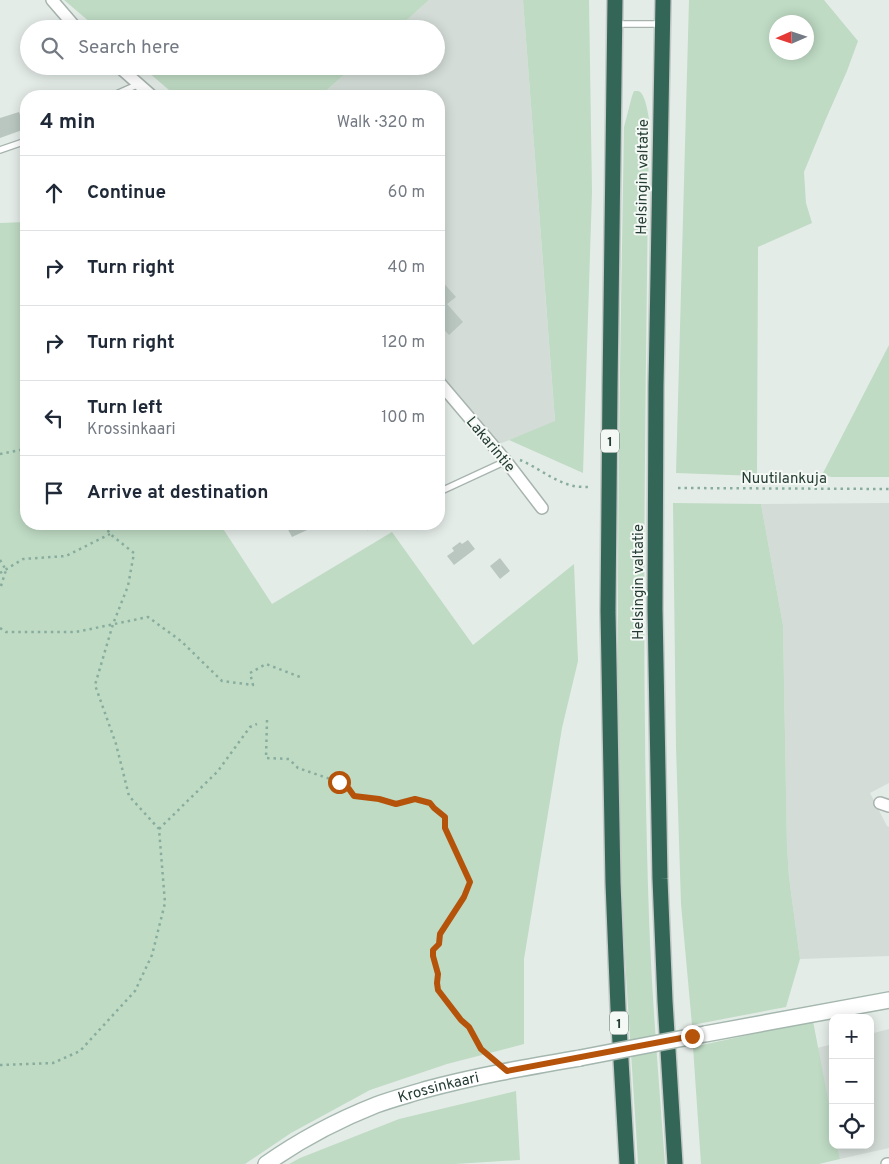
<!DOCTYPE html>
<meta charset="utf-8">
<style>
:root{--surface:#fff;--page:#f2f2f3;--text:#1f2937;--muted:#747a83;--line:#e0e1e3}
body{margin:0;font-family:Overpass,sans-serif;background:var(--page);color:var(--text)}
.controls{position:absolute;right:15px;bottom:15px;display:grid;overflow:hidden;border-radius:10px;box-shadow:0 2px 12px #0003}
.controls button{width:45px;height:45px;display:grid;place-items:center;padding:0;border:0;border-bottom:1px solid var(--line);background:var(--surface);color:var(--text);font:25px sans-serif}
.compass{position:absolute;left:769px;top:15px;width:45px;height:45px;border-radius:50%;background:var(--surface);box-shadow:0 2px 12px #0003;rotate:267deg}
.stop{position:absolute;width:15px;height:15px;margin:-11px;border:4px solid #b45309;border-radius:50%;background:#fff}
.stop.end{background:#b45309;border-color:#fff;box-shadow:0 1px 5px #0008}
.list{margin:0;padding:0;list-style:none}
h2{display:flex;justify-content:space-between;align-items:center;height:65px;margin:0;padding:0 20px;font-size:21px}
h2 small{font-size:16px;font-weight:400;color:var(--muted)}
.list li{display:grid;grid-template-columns:32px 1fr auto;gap:15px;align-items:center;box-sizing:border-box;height:75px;padding:0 20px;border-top:1px solid var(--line)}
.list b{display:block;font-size:19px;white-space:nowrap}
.list p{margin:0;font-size:16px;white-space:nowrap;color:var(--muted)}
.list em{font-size:16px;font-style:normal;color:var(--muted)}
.icon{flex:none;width:28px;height:28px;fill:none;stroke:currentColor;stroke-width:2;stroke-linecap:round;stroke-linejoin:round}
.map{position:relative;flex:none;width:889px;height:1164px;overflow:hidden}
.search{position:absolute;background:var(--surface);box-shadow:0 2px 12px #0003;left:20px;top:20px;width:425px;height:55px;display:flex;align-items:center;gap:12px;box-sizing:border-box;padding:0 18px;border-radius:28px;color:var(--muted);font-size:19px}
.panel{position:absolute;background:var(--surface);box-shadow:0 2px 12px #0003;left:20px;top:90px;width:425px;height:440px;border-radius:20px}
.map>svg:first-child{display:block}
.built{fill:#d3dcd7}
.green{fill:#bfdbc4;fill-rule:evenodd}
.building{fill:#bac7c1}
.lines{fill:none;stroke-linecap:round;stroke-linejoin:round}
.lane-casing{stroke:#a7b4ae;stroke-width:8}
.street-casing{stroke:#a7b4ae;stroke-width:14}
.secondary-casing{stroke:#a4b7ae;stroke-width:18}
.highway-casing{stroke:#c2c9c6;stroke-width:18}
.path{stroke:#88ad9e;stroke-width:2.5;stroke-dasharray:2.5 4;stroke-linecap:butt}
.lane{stroke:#fff;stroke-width:5.5}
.street{stroke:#fff;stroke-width:11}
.secondary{stroke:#fff;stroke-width:15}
.highway{stroke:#346657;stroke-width:15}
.secondary-bridge-casing{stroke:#a4b7ae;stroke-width:18;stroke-linecap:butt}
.secondary-bridge{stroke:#fff;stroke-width:15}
.route{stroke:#b45309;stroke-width:6}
.labels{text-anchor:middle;stroke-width:4;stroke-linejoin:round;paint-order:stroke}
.shield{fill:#f5f9f6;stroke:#63756e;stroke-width:1}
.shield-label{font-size:14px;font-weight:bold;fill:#253d34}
.street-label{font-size:15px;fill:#253d34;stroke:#f5f9f6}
</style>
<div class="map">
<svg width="889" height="1164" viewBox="0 0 889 1164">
<rect width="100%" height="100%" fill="#e4ece8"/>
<g class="built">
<polygon points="429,0 523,0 555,422 494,446 439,382 439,96 320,96 354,66 436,66 436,29 397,29"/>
<polygon points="889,503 889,783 870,793 887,826 889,827 889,956 800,959 789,877 787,846 783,625 761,504"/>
<polygon points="889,1029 889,1148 840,1159 837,1145 870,1145 870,1034"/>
<polygon points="833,1044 833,1125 817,1048"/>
</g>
<g class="green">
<polygon points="64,0 429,0 397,29 98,29"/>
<polygon points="523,0 589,0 592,192 583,473 509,440 555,421"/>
<path d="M689 0H824L858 41 847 71 825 121 804 172 806 203 812 223 758 247 757 476 676 473ZM776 22H806V52H776Z"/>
<polygon points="141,66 354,66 320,96 176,96"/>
<path d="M634 91C635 91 637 91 638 91 645 92 648 113 649 119 646 385 640 651 649 918 652 1000 659 1082 665 1164H638C632 1058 623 952 620 846 615 607 620 367 624 127L632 96Z"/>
<polygon points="26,222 26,524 220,524 272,604 392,532 473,645 574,564 578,661 562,728 524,959 524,1044 447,1064 370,1090 291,1133 245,1164 0,1164 0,223"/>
<polygon points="889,345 889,477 832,477 822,475"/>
<polygon points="673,503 761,504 783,625 787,846 789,877 800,959 786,1007 692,1025 681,904 676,747"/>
<polygon points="813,1021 833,1125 833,1145 837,1145 840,1159 819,1164 701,1164 693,1047"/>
<polygon points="516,1091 520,1160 455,1164 289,1164 300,1158 399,1119"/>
</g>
<g class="building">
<polygon points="19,112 25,129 0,138 0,118"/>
<polygon points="439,278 456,297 447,304 463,322 449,335 439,324"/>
<polygon points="285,524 320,524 292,537"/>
<polygon points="468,540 475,549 454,565 447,556 454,551 452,548 460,542 462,544"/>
<polygon points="500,558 510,571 500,579 490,566"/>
</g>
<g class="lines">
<defs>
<g id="lane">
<polyline points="615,24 661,24"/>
<polyline points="112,96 139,84"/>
<polyline points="0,150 26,141"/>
<polyline points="439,492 506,461"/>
<polyline points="368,526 372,524"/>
</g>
<g id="street">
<polyline points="52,0 77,29"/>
<polyline points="118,66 152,96"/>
<polyline points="439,382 506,461 542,508"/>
<polyline points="880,803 889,806"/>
<polyline points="887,1164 889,1164"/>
</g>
<g id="secondary">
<polyline points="705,1034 889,1000"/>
<path id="s1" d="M266 1164C300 1140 338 1120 376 1105 392 1099 408 1095 424 1090 475 1076 528 1067 580 1058"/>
</g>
<g id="highway">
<polyline points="615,0 610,388 608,611 613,883 618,1008 627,1164"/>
<polyline points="663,0 656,386 655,609 660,879 665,1001 675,1164"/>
</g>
</defs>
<use href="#lane" class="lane-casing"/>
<use href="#street" class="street-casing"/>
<use href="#secondary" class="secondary-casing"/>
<use href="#highway" class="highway-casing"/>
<g class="path">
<polyline points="0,454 26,449"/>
<path d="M520 460C537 467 552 480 570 485 576 487 583 487 589 487"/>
<polyline points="678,488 889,489"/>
<polyline points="0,560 6,570 0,589"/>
<polyline points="0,573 23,559 66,556 110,534"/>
<polyline points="0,628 6,632 76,632 148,617 181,641 222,681 253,685 250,673 266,664 300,677"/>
<polyline points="267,720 266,758 289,759 298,768 339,782 349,789 354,796 379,799 396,804 415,799 430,803 434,808 445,817 445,828 467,874 470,883 463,897 440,933 439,944 433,950 433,956 438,974 437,983 438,990 461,1020 469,1027 481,1049 494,1060"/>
<polyline points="159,829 218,771 250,727 257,724"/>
<polyline points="0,1065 53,1063 80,1051 135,991 152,955 165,903 159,829 129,796 116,744 95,685 113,624 128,586 134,553 110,534 104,524"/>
</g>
<use href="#lane" class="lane"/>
<use href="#street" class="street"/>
<use href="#secondary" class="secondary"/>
<use href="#highway" class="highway"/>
<defs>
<polyline id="secondary-bridge" points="580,1058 705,1034"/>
</defs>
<use href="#secondary-bridge" class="secondary-bridge-casing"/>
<use href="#secondary-bridge" class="secondary-bridge"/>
</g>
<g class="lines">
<polyline class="route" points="339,782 349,789 354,796 379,799 396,804 415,799 430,803 434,808 445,817 445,828 470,882 464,897 440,934 439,944 433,950 433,956 438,974 437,983 438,990 461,1020 469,1027 481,1049 507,1071 692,1036"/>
</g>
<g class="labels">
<g class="shield">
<rect x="601" y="429.5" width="18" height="23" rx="4"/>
<rect x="610" y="1011.5" width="18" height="23" rx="4"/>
</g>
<g class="shield-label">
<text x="610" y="446">1</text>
<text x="619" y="1028">1</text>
</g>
<g class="street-label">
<text transform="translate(642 177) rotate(-89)" y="5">Helsingin valtatie</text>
<text transform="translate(491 444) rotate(50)" y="5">Lakarintie</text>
<text x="784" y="483">Nuutilankuja</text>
<text transform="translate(638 582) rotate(-90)" y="5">Helsingin valtatie</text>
<text dy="5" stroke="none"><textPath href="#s1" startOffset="190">Krossinkaari</textPath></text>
</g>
</g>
</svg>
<div class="controls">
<button>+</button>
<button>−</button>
<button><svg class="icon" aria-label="locate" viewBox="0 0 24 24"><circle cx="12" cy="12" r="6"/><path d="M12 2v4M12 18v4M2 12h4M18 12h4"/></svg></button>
</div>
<svg class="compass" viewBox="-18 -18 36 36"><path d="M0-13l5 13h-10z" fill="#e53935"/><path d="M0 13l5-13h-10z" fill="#747a83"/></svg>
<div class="stop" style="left:339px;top:782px"></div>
<div class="stop end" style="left:692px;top:1036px"></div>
<div class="search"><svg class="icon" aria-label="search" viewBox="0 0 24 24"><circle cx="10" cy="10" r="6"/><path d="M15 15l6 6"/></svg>Search here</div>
<section class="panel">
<h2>4 min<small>Walk · 320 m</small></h2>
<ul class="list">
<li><svg class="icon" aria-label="ahead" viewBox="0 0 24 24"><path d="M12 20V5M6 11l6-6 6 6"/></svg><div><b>Continue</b></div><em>60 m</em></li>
<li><svg class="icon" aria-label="right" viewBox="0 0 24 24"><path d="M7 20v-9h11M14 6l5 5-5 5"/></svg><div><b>Turn right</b></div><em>40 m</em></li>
<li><svg class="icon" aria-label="right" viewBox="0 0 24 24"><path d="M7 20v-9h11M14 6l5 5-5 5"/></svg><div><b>Turn right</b></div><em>120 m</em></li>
<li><svg class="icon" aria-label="left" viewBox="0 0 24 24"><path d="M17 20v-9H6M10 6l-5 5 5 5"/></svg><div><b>Turn left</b><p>Krossinkaari</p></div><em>100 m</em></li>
<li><svg class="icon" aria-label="arrive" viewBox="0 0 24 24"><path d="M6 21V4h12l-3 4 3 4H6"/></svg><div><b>Arrive at destination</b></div></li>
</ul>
</section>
</div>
